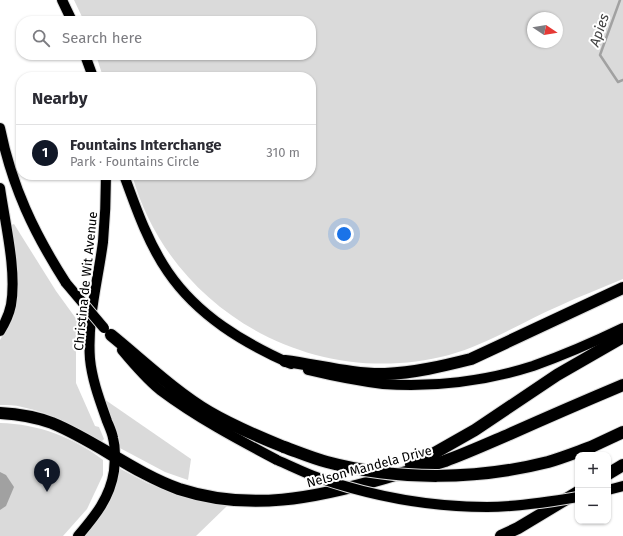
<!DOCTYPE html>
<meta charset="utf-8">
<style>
:root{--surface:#fff;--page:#f7f7f7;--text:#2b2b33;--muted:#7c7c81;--line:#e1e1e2;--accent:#111827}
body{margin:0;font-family:"Fira Sans",sans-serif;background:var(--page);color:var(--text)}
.controls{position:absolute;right:12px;bottom:12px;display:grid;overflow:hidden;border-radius:8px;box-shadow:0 1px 3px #0004}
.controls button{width:36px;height:36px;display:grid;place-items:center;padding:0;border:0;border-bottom:1px solid var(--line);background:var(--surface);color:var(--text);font:20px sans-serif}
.compass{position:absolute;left:527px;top:12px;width:36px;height:36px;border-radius:50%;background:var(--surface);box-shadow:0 1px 3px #0004;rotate:102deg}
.you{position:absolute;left:344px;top:234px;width:14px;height:14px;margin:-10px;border:3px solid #fff;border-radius:50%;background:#1a73e8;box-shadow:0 0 0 6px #1a73e833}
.badge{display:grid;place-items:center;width:26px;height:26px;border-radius:50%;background:var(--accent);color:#fff;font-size:13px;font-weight:700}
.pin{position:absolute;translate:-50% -33px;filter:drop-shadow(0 1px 2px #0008)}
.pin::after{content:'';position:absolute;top:21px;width:14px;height:12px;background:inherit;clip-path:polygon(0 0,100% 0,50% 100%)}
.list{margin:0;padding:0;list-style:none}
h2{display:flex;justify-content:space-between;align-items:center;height:52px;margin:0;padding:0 16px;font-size:17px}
h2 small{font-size:13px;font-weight:400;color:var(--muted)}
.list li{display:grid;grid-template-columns:26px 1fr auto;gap:12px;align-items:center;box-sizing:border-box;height:56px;padding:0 16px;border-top:1px solid var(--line)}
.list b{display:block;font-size:15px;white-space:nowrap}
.list p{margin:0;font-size:13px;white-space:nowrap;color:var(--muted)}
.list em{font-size:13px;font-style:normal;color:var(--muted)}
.icon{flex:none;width:22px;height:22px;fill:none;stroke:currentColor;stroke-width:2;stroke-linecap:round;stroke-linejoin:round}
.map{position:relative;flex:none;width:623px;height:536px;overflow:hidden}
.search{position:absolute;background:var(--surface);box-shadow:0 1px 3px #0004;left:16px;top:16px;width:300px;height:44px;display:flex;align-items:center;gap:10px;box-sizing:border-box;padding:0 14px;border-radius:16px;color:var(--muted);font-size:15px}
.panel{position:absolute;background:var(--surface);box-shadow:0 1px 3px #0004;left:16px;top:72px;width:300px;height:108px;border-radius:16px}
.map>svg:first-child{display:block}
.green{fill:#dadada;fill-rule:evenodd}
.water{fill:#a1a1a1}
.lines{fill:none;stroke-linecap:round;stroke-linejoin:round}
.stream{stroke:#a1a1a1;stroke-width:2.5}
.primary-casing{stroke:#dbdbdb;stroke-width:12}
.highway-casing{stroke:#dbdbdb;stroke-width:14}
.primary{stroke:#000;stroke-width:10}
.highway{stroke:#000;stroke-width:12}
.primary-bridge-casing{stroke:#dbdbdb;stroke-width:12;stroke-linecap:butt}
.highway-bridge-casing{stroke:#dbdbdb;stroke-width:14;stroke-linecap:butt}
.primary-bridge{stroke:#000;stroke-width:10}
.highway-bridge{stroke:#000;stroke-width:12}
.labels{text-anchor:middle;stroke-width:4;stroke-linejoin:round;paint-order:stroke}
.street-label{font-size:13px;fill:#000;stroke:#fff}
.water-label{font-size:14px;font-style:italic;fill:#424242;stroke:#fff}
</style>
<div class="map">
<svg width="623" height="536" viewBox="0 0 623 536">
<rect width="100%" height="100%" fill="#fff"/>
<g class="green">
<path d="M74 0H623V279C602 288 580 296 559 306 522 322 488 344 449 355 313 391 170 311 132 175H311V77H103L96 55H311V21H84ZM533 18H557V42H533Z"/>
<path d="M14 224 56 291 77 320 76 338V383L95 426 99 427 104 439 101 442C77 426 50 413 22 407 15 405 7 405 0 405V340L13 319 16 301 9 226Z"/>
<polygon points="104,399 191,459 188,480 165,472 118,447"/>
<path d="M0 423C38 424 73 437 103 460V475L87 509 63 536H0Z"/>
<polygon points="117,467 147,483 183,497 227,506 196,536 82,536 95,522 111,500"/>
</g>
<polygon class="water" points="0,472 6,475 14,487 6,506 0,510"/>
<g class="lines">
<polyline class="stream" points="620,0 600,55 618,82 623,80"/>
<defs>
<g id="primary">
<polyline points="62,0 72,21"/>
<polyline points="85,55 93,77"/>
<path d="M0 128C12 187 34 233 66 283"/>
<path d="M124 175C136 208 148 243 168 272 198 316 244 343 291 364"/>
<path d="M0 188C5 223 17 271 11 305 9 315 5 323 0 331"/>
<path d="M122 350C132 362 148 380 160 390 196 417 237 439 277 460"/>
<path d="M308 370C333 376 357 381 383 384 432 388 486 381 533 366 564 355 594 342 623 328"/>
<polyline points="608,490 623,486"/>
<path d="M78 536C95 516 110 498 114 471 115 460 116 449 113 438 112 432 109 426 107 421 100 401 92 380 90 359 87 320 98 280 103 242 105 220 106 197 106 175"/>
</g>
<g id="highway">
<path d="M111 335C143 361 174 391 209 412 233 426 259 437 284 447"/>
<path d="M285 361C317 365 353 375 385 374 414 373 443 366 471 359L623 288"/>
<path d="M0 413C17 414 36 417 52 423 96 441 134 473 179 489 249 512 316 498 385 478 405 472 425 467 445 461 467 453 489 443 510 434 548 417 585 401 623 385"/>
<polyline points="591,447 623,432"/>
<polyline points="411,464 431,455 475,430 557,375 623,337"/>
<polyline points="608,474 623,465"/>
<polyline points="501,536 518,528 578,492"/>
</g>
</defs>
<use href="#primary" class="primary-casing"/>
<use href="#highway" class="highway-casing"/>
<use href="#primary" class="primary"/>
<use href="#highway" class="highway"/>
<defs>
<g id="primary-bridge">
<polyline points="66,283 104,328"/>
<path d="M277 460C291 466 305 473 319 478 372 496 431 507 487 507 517 507 548 502 578 497"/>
</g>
<path id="highway-bridge" d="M284 447C298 452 312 458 327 462 398 481 477 480 548 462 562 458 577 452 591 447"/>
</defs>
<use href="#primary-bridge" class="primary-bridge-casing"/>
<use href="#highway-bridge" class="highway-bridge-casing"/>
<use href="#primary-bridge" class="primary-bridge"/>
<use href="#highway-bridge" class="highway-bridge"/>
</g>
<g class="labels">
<g class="street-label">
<text transform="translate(85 281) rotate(-84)" y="5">Christina de Wit Avenue</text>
<text transform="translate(369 466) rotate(-15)" y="5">Nelson Mandela Drive</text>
</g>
<g class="water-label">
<text transform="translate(599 30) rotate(-71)" y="5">Apies</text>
</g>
</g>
</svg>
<div class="controls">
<button>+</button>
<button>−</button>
</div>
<svg class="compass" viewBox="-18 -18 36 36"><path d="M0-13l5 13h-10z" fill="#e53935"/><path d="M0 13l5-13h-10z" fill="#7c7c81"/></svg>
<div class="you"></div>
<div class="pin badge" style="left:47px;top:492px">1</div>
<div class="search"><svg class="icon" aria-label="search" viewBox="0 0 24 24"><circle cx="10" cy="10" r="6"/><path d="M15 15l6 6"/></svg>Search here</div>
<section class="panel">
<h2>Nearby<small></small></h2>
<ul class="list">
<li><span class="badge">1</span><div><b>Fountains Interchange</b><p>Park · Fountains Circle</p></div><em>310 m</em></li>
</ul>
</section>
</div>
